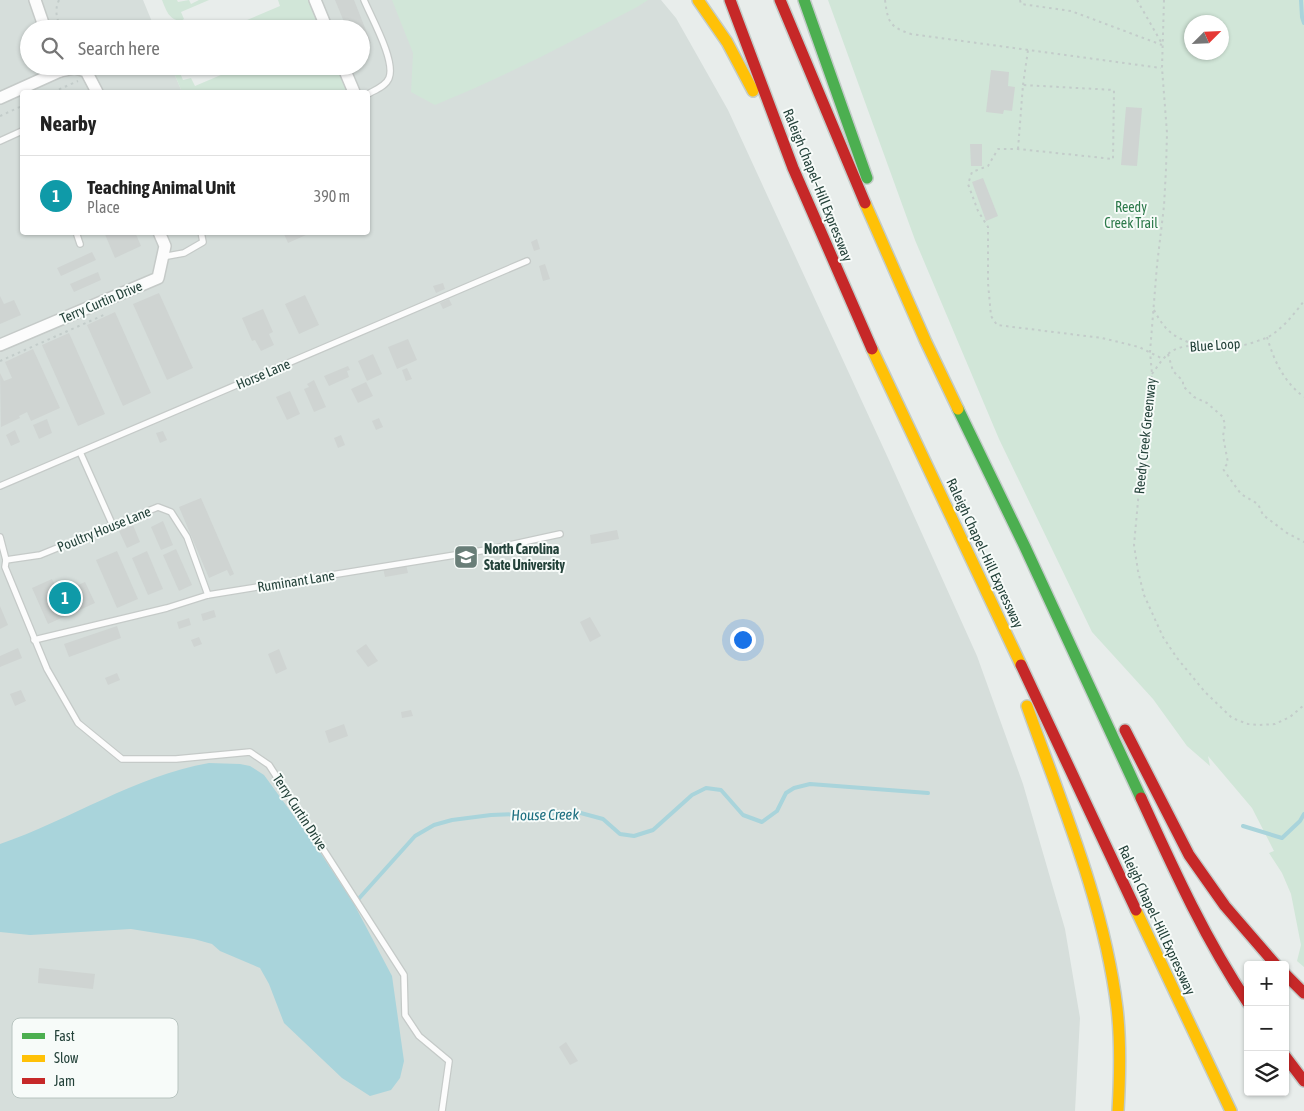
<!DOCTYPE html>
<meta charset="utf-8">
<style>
:root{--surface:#fff;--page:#f6f6f6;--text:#222;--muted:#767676;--line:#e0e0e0;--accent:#111827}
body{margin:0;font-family:"Asap Condensed",sans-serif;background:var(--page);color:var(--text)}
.controls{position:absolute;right:15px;bottom:15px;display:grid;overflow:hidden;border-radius:5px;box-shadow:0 1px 4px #0004}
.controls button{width:45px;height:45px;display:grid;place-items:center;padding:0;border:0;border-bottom:1px solid var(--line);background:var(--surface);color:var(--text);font:25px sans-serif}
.compass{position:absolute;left:1184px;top:15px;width:45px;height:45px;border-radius:50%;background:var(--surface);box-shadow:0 1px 4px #0004;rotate:66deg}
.you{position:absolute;left:742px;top:639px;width:18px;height:18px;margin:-12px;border:4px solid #fff;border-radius:50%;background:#1a73e8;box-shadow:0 0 0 8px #1a73e833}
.badge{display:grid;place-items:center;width:32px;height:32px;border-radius:50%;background:var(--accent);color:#fff;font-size:16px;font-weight:700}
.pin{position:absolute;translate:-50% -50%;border:2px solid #fff;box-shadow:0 1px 5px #0006}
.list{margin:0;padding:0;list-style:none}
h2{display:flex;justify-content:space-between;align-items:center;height:65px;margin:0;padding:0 20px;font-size:21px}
h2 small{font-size:16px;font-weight:400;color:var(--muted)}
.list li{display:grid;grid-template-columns:32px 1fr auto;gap:15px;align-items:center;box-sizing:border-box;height:80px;padding:0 20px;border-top:1px solid var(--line)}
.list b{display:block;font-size:19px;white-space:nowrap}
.list p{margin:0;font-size:16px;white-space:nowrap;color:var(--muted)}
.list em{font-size:16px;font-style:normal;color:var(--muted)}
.icon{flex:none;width:28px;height:28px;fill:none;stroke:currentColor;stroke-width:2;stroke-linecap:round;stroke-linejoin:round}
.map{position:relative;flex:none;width:1304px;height:1111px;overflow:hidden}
.search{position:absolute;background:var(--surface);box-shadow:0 1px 4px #0004;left:20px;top:20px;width:350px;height:55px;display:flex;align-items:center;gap:12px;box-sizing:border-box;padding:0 18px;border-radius:28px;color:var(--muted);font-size:19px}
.panel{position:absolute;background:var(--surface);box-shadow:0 1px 4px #0004;left:20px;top:90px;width:350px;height:145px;border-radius:5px}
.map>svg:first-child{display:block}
.built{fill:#d6dedb}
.green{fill:#d1e6d8;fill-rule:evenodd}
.water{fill:#a9d4db}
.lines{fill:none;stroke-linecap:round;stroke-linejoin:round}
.stream{stroke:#a9d4db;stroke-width:4}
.building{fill:#cfd4d2}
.lane-casing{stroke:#c5cac8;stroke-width:8}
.street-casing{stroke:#c5cac8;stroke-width:14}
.fast-casing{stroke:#c3ccc9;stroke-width:14}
.slow-casing{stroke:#c3ccc9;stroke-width:14}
.jam-casing{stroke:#c3ccc9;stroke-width:14}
.path{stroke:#c3ccca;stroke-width:2;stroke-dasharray:2.5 4;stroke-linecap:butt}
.lane{stroke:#fcfcfc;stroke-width:5.5}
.street{stroke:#fcfcfc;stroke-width:11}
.fast{stroke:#4caf50;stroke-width:11}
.slow{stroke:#ffc107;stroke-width:11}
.jam{stroke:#c62828;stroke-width:11}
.labels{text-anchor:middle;stroke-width:4;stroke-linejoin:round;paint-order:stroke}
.street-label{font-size:14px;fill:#24423a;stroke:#f7fbf9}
.park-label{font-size:14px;fill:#2d7a4b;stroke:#f7fbf9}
.poi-label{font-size:14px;font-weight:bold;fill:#24423a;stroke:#f7fbf9;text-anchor:start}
.water-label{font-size:15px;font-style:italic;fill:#1c6f80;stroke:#f7fbf9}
.key{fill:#f7fbf9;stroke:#b8c4c0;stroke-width:1}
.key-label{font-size:14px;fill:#24423a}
</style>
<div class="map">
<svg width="1304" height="1111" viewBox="0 0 1304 1111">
<rect width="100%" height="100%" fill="#e8edeb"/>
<polygon class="built" points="0,0 143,0 155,29 29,29 29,66 171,66 182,92 22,92 22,232 368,232 368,92 344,92 334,66 361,66 361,29 320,29 310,0 661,0 676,18 728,110 888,458 977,656 1023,784 1065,929 1080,1018 1075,1111 0,1111"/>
<g class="green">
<path d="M162 0H177L178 2 189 0 191 4 199 0H209L181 12 184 19 181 21C169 20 166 10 162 0Z"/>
<polygon points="278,0 310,0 322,29 226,29 280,6"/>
<path d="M392 0H648L637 7C571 42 504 77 435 105L411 92 413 53Z"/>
<path d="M828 0H1304V967L1297 961 1301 945 1291 894 1282 873 1269 853 1274 851 1252 808 1208 756 1210 766 1187 746 1153 699 1092 632 999 439 915 240ZM1192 22H1222V52H1192Z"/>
<polygon points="171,66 177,66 183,80 191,78 195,86 242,66 336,66 347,92 182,92"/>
</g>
<path class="water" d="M209 763 240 764 250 766 264 775 318 849 354 904 392 976 404 1061 400 1078 391 1090 370 1096 342 1078 284 1023 269 984 260 968 220 951 212 944 194 939 131 929 30 935 0 932V844C70 820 135 776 209 763Z"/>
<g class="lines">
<g class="stream">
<polyline points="1301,0 1302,17 1304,23"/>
<polyline points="1243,826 1282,838 1300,821 1304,814"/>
<polyline points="354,904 415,836 434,825 452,820 491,815 577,812 603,819 620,834 634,836 653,830 692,795 706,788 721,790 743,815 762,822 777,811 786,793 794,788 810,784 928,793"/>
</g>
</g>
<g class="building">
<polygon points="335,0 354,0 371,43 361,47 361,29 347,29"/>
<polygon points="991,70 1009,72 1008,86 1015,87 1012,111 1004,110 1003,114 986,112"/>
<polygon points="1126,107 1142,108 1137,166 1121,165"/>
<polygon points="970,144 982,144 982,166 971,166"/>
<polygon points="983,178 998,216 986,221 972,182"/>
<polygon points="104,232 135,232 141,246 115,258"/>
<polygon points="286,232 305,232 306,235 288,243 284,234"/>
<polygon points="537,239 540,249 534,251 531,242"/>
<polygon points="92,252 96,260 61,276 57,268"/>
<polygon points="545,264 550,279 543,281 539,266"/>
<polygon points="98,272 101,280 74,292 70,284"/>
<polygon points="443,283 445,289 436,293 433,286"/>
<polygon points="159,293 193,368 167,380 133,304"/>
<polygon points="305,295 319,325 299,334 285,304"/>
<polygon points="0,296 4,304 14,300 21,315 0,324"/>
<polygon points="449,299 452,305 443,309 440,303"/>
<polygon points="263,309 273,332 269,334 274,345 261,351 255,340 252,341 242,318"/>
<polygon points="115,312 151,393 123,406 87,325"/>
<polygon points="69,333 105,414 78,426 42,345"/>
<polygon points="408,339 417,360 397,369 388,347"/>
<polygon points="33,349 60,408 31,421 27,412 19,416 20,418 1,427 0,373 4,381 12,378 5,362"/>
<polygon points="373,354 382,374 367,381 358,361"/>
<polygon points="348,366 350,370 347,371 349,377 329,386 324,376"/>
<polygon points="407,368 412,379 406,381 402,370"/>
<polygon points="314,380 326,407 314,412 304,389 309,387 307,384"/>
<polygon points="366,382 373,396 358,403 351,389"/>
<polygon points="290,391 300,414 287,420 276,397"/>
<polygon points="379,418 383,427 376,430 372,421"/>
<polygon points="47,419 52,433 39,439 33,425"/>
<polygon points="15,430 20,442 11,446 6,435"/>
<polygon points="163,431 167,440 160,443 156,433"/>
<polygon points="341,435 345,445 338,448 334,438"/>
<polygon points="201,498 234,574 230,576 227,570 209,578 179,507"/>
<polygon points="163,521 173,545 161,550 151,527"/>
<polygon points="133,525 140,542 127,548 119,531"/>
<polygon points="617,530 619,539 591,544 590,535"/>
<polygon points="176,549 192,585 179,591 163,555"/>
<polygon points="117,551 138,599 117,608 96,560"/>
<polygon points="147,551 163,589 148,595 132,558"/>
<polygon points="406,564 408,573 385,577 383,568"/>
<polygon points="52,579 59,593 85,582 95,603 48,624 32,588"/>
<polygon points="0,606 8,625 0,629"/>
<polygon points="214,610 216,617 203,621 201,614"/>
<polygon points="590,617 601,636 590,642 580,622"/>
<polygon points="189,618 191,625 179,629 177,622"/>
<polygon points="117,626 121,638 69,657 64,644"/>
<polygon points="199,637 202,644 194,647 191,640"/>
<polygon points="366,644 378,661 368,667 356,651"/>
<polygon points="18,648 22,658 0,667 0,656"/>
<polygon points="279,649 287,669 276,674 268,654"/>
<polygon points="117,673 120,680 108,685 105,678"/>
<polygon points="21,690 26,701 15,706 10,694"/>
<polygon points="411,710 413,716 402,718 401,712"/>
<polygon points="344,724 348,736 329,743 325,731"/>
<polygon points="39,968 95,974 93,989 38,983"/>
<polygon points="566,1042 578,1061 570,1065 559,1047"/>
</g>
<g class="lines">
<defs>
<g id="lane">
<path d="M364 0C371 17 396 61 389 78 386 86 375 90 368 94"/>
<polyline points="0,141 22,131"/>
<polyline points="76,232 80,244"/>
<polyline points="162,257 184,253 203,242 201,232"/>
<polyline points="80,452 113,526"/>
<polyline points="0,486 527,261"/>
<polyline points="0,537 6,560 5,567 47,669 78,723 122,759 176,759 250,752 269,765 404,975 405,1015 419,1036 449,1061 442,1111"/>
<polyline points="6,560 40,555 158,507 171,512 187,537 208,595"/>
<polyline points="34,640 167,608 208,595 486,550 560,534"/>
</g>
<g id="street">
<polyline points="35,0 45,29"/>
<polyline points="315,0 327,29"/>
<polyline points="343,66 354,92"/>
<polyline points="60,71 75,68 86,71 97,92"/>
<polyline points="0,98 60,71 58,66"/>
<polyline points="0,345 158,278 165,246 159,232"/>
</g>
<g id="fast">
<polyline points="804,0 867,178"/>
<polyline points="958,409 1025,547 1141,798"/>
</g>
<g id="slow">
<polyline points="698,0 727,42 753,91"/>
<polyline points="865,203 926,342 958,409"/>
<polyline points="872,349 1021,665"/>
<path d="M1027 706C1062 805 1104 903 1117 1008 1121 1042 1120 1077 1118 1111"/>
<polyline points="1136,910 1231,1111"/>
</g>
<g id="jam">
<polyline points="730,0 793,168 872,349"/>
<polyline points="780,0 865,203"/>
<polyline points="1021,665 1136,910"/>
<polyline points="1125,730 1189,855 1225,906 1276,965"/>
<path d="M1141 798C1173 868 1205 939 1248 1003"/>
<polyline points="1285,974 1304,993"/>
<polyline points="1285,1056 1304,1081"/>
</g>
</defs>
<use href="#lane" class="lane-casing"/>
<use href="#street" class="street-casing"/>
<use href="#fast" class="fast-casing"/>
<use href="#slow" class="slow-casing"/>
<use href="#jam" class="jam-casing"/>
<g class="path">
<path d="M59 0C54 11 57 18 61 29"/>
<path d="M885 0C888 23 890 27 911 34L1161 68"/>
<polyline points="1020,0 1021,4 1071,11 1162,45"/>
<polyline points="1137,0 1161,42"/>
<polyline points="1164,0 1162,68 1167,133 1166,169 1164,206 1157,265 1150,352 1152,374 1147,402 1134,545 1138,571 1144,595 1163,637 1177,658 1205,692 1232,718 1248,724 1259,725 1275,724 1290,717 1304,705"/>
<polyline points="1023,85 1028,50"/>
<polyline points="53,92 78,81"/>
<polyline points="0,116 22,106"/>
<polyline points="1018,149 1023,85 1114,90 1113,159 1018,149 998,149 988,166 972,172 968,184 978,211 988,227 988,283 991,316 997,325 1102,338 1139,347 1163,359"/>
<path d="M1154 310C1165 331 1174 338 1197 345"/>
<path d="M1267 337C1274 361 1284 382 1304 397"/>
<polyline points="1168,354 1173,371 1183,381 1183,386 1194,397 1207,403 1223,417 1225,425 1223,436 1228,463 1223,469 1241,494 1258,504 1263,515 1287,533 1304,542"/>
<polyline points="0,361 106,314"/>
<path d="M1152 374C1158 366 1163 357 1172 351 1190 341 1216 347 1236 346 1245 346 1257 341 1266 338 1281 331 1294 314 1304 301"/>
</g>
<use href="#lane" class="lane"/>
<use href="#street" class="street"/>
<use href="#fast" class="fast"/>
<use href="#slow" class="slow"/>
<use href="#jam" class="jam"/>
</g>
<defs>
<symbol id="university-square" viewBox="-11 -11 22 22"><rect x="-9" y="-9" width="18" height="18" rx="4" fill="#697e78" stroke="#f7fbf9"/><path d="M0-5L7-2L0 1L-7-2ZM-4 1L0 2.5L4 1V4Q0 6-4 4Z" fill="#fff"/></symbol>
</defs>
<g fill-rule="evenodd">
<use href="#university-square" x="452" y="543" width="28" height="28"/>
</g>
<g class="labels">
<g class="street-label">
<text transform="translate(818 185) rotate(68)" y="5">Raleigh Chapel–Hill Expressway</text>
<text transform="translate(101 302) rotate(-23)" y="5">Terry Curtin Drive</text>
<text transform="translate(1215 345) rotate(-4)" y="5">Blue Loop</text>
<text transform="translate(263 374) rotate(-23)" y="5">Horse Lane</text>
<text transform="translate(1145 436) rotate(-84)" y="5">Reedy Creek Greenway</text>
<text transform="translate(104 529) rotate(-22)" y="5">Poultry House Lane</text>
<text transform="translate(985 553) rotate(65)" y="5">Raleigh Chapel–Hill Expressway</text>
<text transform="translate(296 581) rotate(-9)" y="5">Ruminant Lane</text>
<text transform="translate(300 812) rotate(57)" y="5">Terry Curtin Drive</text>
<text transform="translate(1157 920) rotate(65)" y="5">Raleigh Chapel–Hill Expressway</text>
</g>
<g class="park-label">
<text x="1131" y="212">Reedy<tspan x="1131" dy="16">Creek Trail</tspan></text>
</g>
<g class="poi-label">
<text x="484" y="554">North Carolina<tspan x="484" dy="16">State University</tspan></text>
</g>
<g class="water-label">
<text transform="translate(545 815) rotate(-1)" y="5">House Creek</text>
</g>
</g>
<rect x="12" y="1018" width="166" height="80" rx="8" class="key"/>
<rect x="22" y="1033" width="23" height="6" fill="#4caf50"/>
<rect x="22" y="1055" width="23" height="7" fill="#ffc107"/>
<rect x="22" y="1078" width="23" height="6" fill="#c62828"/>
<g class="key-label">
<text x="54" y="1041">Fast</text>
<text x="54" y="1063">Slow</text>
<text x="54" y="1086">Jam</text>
</g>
</svg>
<div class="controls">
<button>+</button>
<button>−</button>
<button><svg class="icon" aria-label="layers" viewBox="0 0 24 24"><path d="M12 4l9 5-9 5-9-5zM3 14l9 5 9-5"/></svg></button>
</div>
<svg class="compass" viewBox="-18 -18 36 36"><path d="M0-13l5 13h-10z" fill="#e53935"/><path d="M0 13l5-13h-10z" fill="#767676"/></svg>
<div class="you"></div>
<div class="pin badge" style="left:65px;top:598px;background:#0f9aa8">1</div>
<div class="search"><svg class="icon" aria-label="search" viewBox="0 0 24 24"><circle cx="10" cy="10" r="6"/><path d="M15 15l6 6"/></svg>Search here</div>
<section class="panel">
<h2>Nearby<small></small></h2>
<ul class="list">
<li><span class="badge" style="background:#0f9aa8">1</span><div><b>Teaching Animal Unit</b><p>Place</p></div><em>390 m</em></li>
</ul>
</section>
</div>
